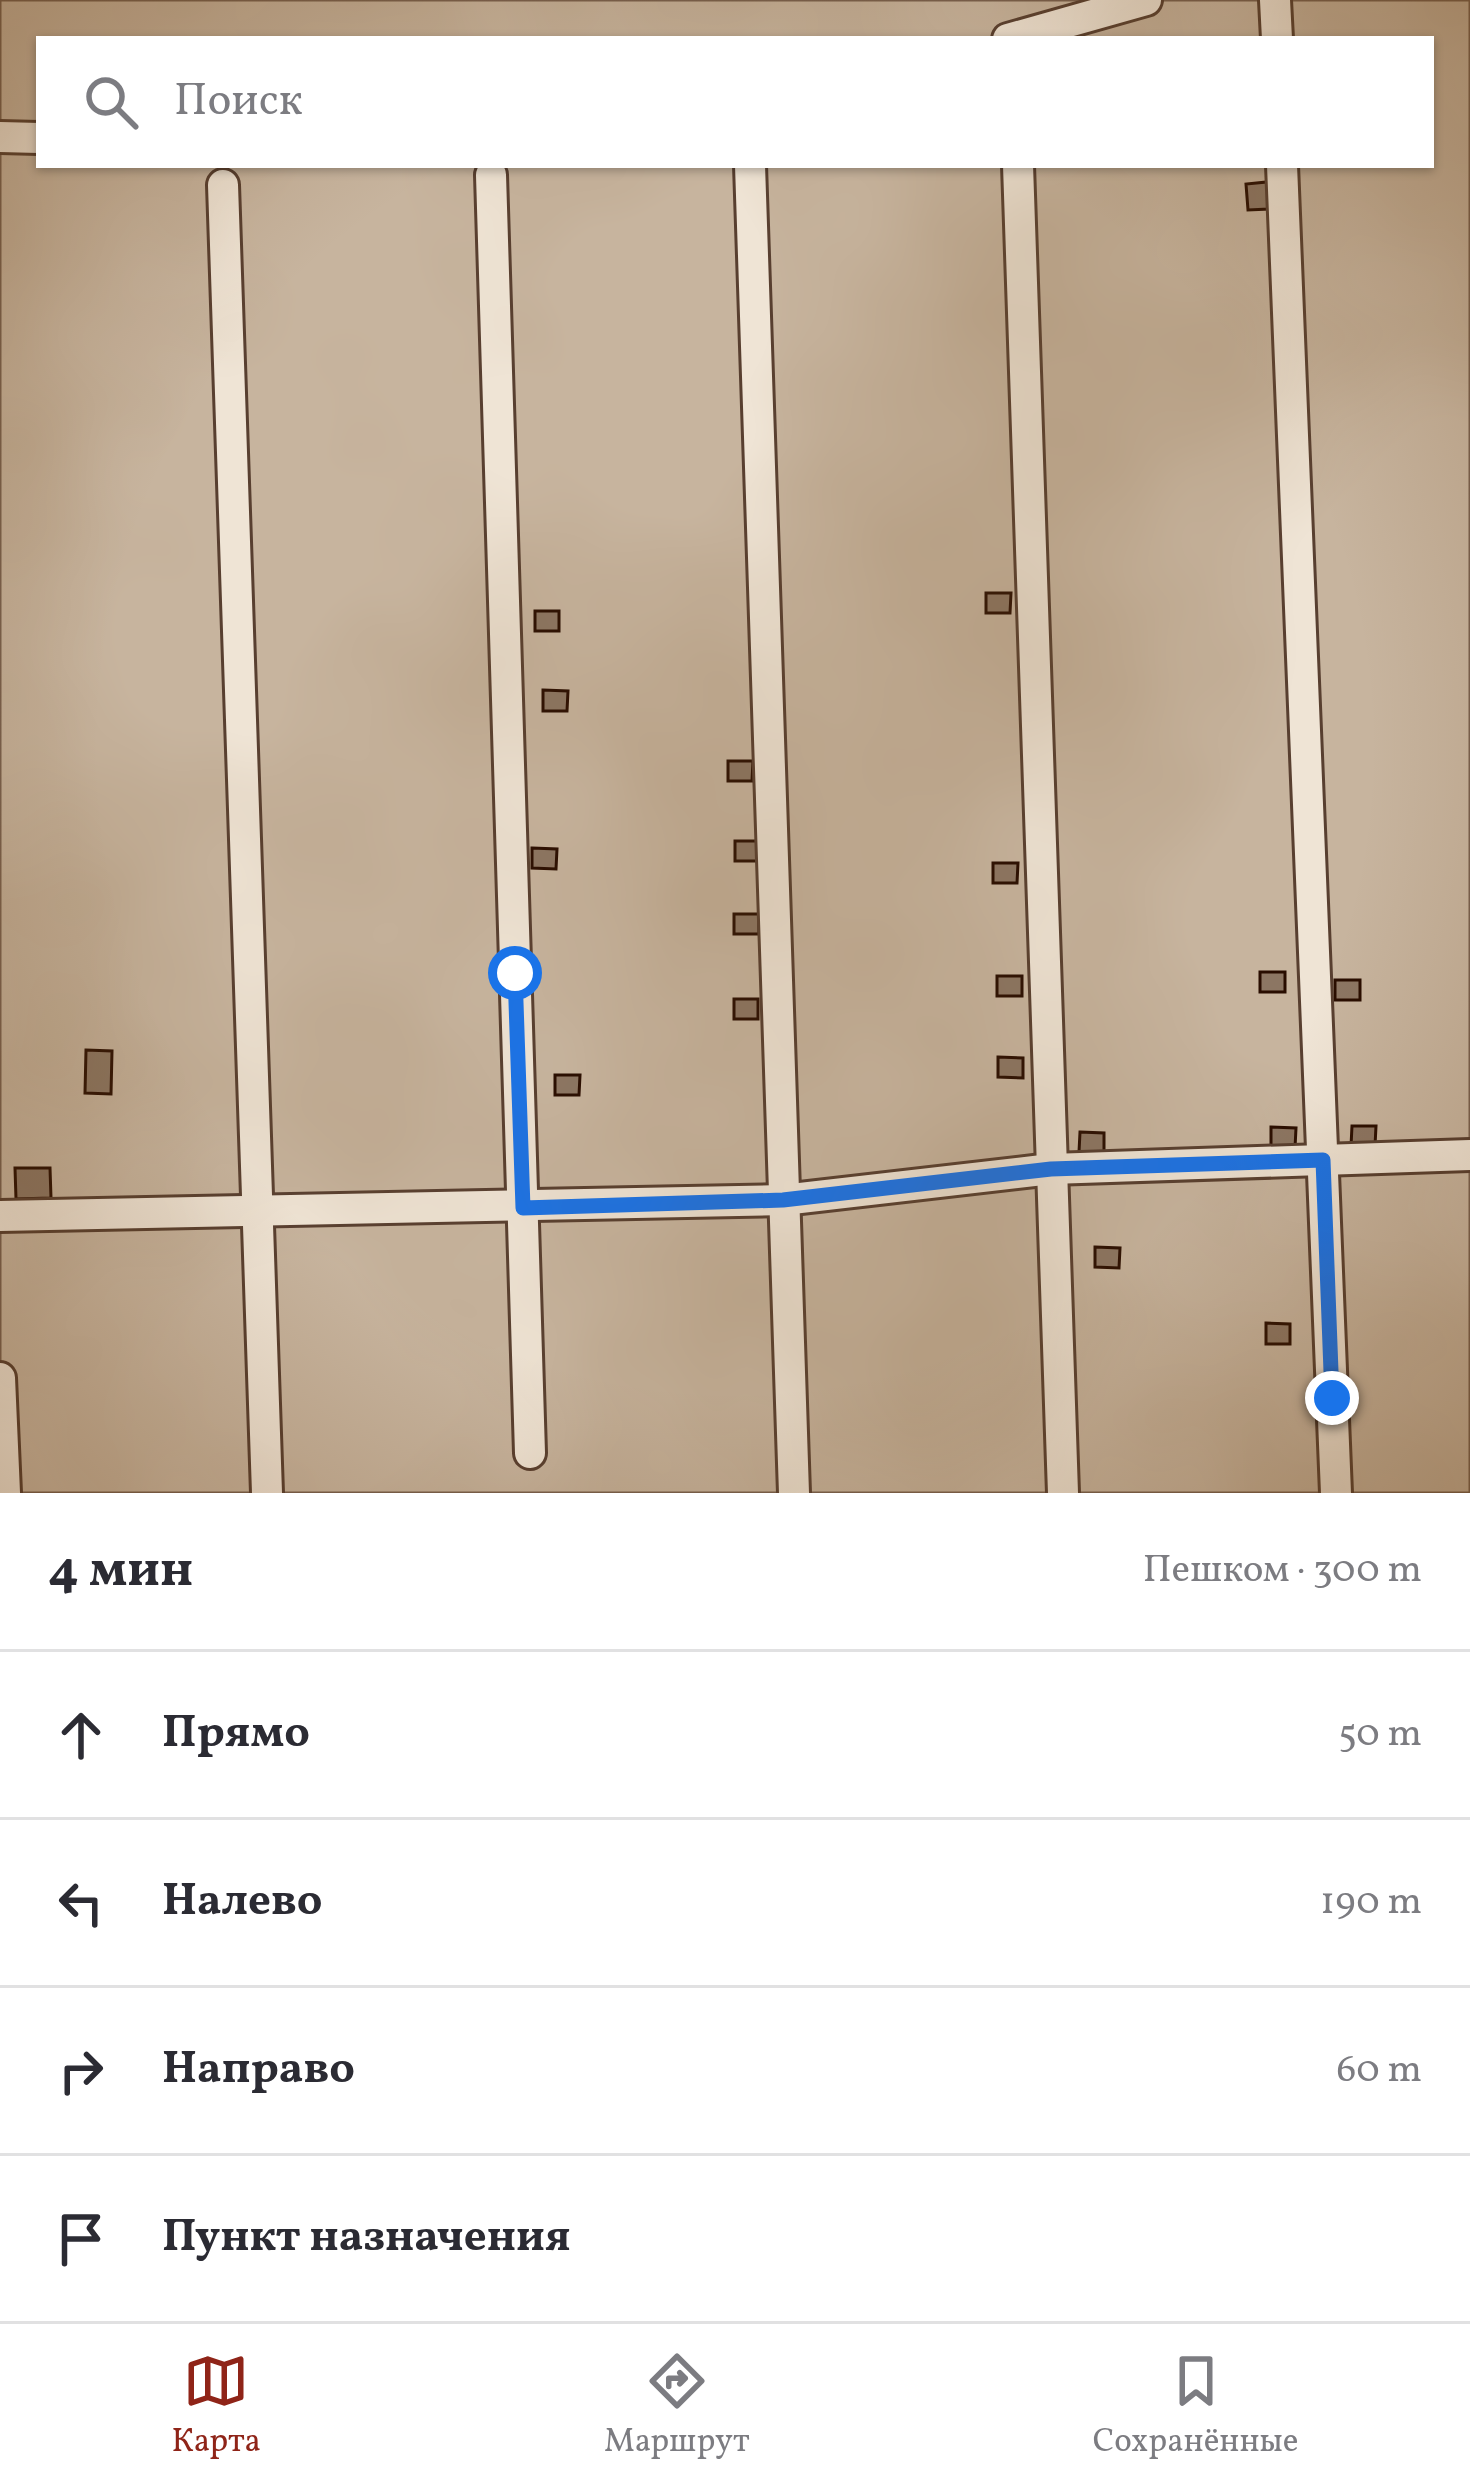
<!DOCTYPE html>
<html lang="ru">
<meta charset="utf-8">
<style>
:root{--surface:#fff;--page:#f2f2f3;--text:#2b2b33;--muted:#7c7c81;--line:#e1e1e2;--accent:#8f2418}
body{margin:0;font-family:Vollkorn,serif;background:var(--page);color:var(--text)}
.stop{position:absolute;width:36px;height:36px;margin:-27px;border:9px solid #1a73e8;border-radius:50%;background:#fff}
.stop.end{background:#1a73e8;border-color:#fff;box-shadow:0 3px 12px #0008}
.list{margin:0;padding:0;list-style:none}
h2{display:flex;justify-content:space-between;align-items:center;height:156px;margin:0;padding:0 48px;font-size:51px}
h2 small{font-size:39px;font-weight:400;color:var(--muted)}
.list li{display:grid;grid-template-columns:78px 1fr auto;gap:36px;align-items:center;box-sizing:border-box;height:168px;padding:0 48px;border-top:3px solid var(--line)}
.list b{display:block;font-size:45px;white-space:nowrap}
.list em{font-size:39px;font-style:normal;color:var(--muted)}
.icon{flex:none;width:66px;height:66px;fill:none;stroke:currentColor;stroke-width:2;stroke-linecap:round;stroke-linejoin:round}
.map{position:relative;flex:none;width:1470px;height:1493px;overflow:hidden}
.search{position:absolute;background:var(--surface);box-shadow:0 3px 9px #0004;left:36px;right:36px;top:36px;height:132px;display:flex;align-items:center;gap:30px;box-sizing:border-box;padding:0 42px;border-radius:0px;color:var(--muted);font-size:45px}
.sheet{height:828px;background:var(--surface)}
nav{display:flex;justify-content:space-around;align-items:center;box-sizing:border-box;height:168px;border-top:3px solid var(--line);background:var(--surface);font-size:33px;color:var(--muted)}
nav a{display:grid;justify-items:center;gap:6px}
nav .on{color:var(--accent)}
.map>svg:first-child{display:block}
.green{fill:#c7b49e;stroke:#78604f;stroke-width:3;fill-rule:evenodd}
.building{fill:#8c7663;stroke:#290d00;stroke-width:3}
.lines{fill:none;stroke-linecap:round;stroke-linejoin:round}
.minor-casing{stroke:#583f30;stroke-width:36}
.minor{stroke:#efe4d5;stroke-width:30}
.route{stroke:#1a73e8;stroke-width:15}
</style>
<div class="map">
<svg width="1470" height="1493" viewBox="0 0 1470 1493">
<rect width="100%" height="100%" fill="#e7d6be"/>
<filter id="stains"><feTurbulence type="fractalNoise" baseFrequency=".00167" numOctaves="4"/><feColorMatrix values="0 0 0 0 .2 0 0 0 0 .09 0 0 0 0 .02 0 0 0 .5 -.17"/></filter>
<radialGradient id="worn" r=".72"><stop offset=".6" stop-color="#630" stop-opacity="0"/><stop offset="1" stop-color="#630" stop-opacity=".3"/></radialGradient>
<path class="green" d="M0 0H1470V1493H0ZM39 39H1431V165H39Z"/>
<g class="building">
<polygon points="1267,182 1269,209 1248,210 1246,184"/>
<polygon points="986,593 1011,593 1010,613 986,613"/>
<rect x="535" y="611" width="24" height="20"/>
<polygon points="543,690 568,691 567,711 543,711"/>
<polygon points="728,761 753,761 752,781 728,781"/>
<rect x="735" y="841" width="24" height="20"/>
<polygon points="532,848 557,849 556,869 532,868"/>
<polygon points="993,863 1018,863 1017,883 993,883"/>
<rect x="734" y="914" width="25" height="20"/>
<rect x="1260" y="972" width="25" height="20"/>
<rect x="997" y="976" width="25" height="20"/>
<rect x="1335" y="980" width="25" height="20"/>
<rect x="734" y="999" width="24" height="20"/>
<polygon points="86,1050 112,1051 111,1094 85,1093"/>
<polygon points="998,1057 1023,1058 1023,1078 998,1077"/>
<polygon points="555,1075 580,1075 579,1095 555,1095"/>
<polygon points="1352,1126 1376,1126 1375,1146 1351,1146"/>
<polygon points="1271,1127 1296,1128 1295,1148 1271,1147"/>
<polygon points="1080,1132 1104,1133 1104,1153 1079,1152"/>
<polygon points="15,1168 50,1168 51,1198 16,1199"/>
<polygon points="1095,1247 1120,1248 1119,1268 1095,1267"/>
<polygon points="1266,1323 1290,1324 1290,1344 1266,1344"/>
</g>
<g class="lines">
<defs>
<g id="minor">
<polyline points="1275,0 1277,39"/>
<polyline points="1008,39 1146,0"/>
<polyline points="0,137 39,138"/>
<polyline points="750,165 794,1493"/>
<polyline points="1018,165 1063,1493"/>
<polyline points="1282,165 1336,1493"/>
<polyline points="491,175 530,1453"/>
<polyline points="223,185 267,1493"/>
<polyline points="0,1216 783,1200 1051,1169 1470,1155"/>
<polyline points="0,1378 5,1493"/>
</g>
</defs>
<use href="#minor" class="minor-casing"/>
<use href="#minor" class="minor"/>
</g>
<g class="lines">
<polyline class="route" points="515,973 523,1208 783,1200 1051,1169 1323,1160 1332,1398"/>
</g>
<rect width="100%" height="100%" filter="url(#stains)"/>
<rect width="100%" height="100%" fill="url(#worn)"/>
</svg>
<div class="stop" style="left:515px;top:973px"></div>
<div class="stop end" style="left:1332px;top:1398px"></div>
<div class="search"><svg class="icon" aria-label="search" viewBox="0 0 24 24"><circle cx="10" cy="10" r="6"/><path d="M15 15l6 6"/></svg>Поиск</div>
</div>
<section class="sheet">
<h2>4 мин<small>Пешком · 300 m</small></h2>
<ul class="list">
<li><svg class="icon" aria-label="ahead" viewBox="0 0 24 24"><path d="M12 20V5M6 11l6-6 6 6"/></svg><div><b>Прямо</b></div><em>50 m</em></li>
<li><svg class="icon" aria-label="left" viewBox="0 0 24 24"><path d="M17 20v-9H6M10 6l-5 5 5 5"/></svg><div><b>Налево</b></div><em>190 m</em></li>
<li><svg class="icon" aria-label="right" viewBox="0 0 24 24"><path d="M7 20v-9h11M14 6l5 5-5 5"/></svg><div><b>Направо</b></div><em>60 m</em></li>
<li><svg class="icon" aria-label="arrive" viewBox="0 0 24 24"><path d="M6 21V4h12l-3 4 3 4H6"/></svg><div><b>Пункт назначения</b></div></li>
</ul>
</section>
<nav>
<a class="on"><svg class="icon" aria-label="map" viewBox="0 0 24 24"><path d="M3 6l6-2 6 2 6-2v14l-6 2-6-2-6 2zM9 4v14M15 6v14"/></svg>Карта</a>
<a><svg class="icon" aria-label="directions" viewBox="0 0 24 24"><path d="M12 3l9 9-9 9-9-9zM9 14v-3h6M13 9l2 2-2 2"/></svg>Маршрут</a>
<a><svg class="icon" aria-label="saved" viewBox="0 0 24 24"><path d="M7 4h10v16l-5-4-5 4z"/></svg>Сохранённые</a>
</nav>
